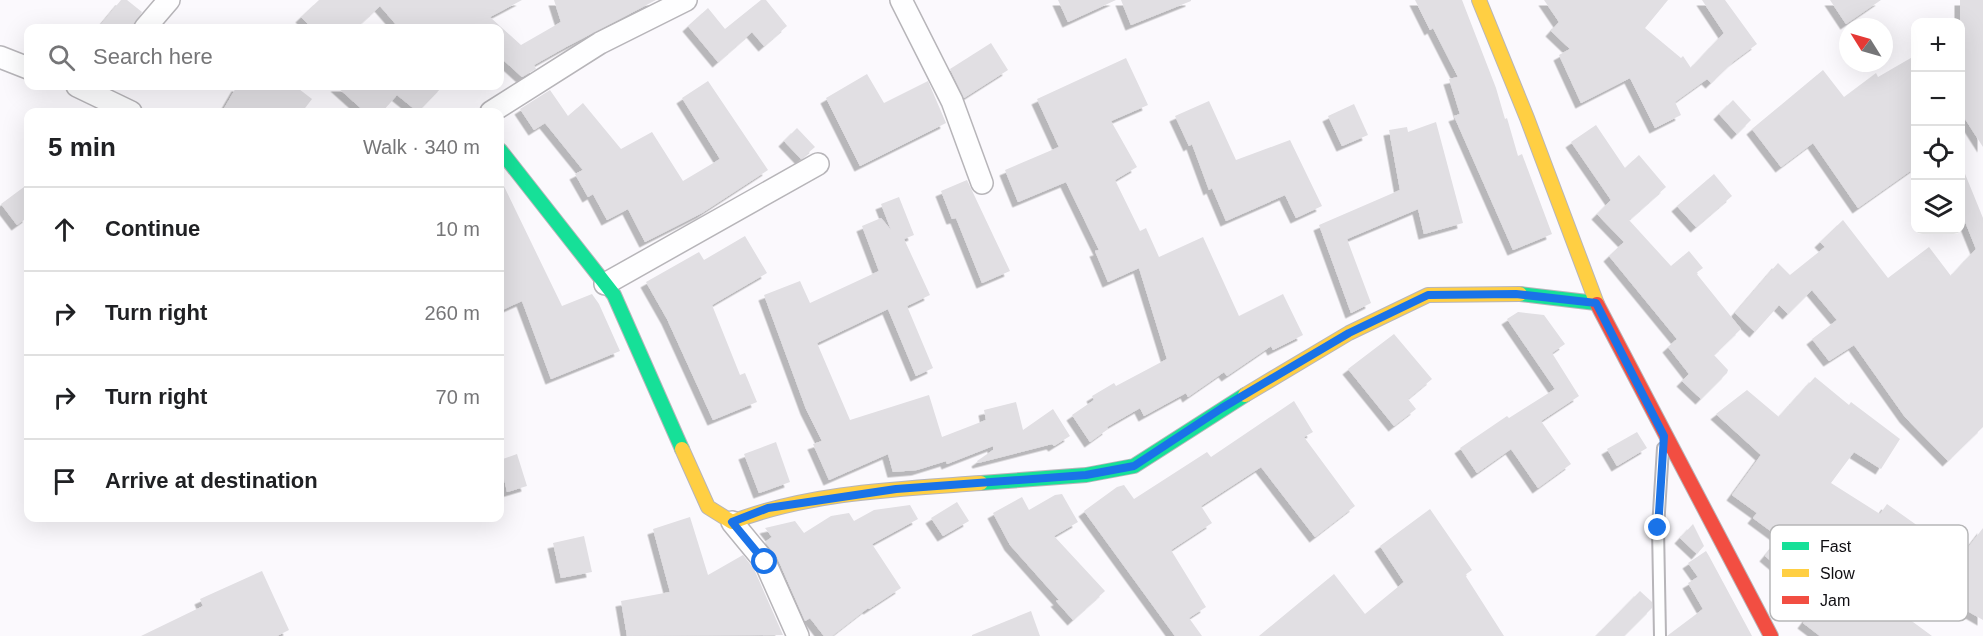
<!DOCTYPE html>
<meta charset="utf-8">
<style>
:root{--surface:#fff;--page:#f6f6f6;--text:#202124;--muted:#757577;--line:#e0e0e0}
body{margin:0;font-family:Helvetica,sans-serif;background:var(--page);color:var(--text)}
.controls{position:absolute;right:18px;top:18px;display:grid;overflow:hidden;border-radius:12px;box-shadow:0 6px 24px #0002}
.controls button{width:54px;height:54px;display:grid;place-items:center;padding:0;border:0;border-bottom:2px solid var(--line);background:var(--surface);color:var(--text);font:30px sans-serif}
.compass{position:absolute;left:1839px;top:18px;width:54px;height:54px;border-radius:50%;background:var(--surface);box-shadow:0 6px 24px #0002;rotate:307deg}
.stop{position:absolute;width:18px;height:18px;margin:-14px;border:4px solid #1a73e8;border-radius:50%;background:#fff}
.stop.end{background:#1a73e8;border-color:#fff;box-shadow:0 2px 6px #0008}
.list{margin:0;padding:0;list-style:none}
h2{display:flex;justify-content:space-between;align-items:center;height:78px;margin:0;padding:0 24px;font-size:26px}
h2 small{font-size:20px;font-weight:400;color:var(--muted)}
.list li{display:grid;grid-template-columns:39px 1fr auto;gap:18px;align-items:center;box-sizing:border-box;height:84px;padding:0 24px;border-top:2px solid var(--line)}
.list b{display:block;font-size:22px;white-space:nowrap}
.list em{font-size:20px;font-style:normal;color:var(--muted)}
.icon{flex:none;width:33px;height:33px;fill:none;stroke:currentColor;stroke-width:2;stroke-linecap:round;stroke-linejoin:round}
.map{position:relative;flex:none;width:1983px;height:636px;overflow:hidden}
.search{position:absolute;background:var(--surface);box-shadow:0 6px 24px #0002;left:24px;top:24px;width:480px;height:66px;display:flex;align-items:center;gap:15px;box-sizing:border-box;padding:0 21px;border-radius:12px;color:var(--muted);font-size:22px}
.panel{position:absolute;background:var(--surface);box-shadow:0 6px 24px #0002;left:24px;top:108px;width:480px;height:414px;border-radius:12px}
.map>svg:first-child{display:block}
.building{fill:#e1dfe3;filter:url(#shadow)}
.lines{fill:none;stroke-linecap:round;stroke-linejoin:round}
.lane-casing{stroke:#b7b5b9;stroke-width:14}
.street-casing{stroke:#b7b5b9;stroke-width:24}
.fast-casing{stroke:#b7b5b9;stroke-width:16}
.slow-casing{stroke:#b7b5b9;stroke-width:16}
.jam-casing{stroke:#b7b5b9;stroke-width:16}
.lane{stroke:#fefeff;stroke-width:10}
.street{stroke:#fefeff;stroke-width:21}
.fast{stroke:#16e098;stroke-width:14}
.slow{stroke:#ffcf43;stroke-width:14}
.jam{stroke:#f24e42;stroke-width:14}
.route{stroke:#1a73e8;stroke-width:8}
.key{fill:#fff;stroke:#b7b7b8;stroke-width:1.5}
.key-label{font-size:16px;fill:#0f0e12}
</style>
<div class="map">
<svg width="1983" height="636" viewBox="0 0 1983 636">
<defs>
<filter id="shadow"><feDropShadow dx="-5.5" dy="5.5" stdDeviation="0" flood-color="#0004"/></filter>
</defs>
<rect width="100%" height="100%" fill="#fbf9fd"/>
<g class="building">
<polygon points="121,0 127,0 142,12 133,28 98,28"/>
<polygon points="319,0 522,0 490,17 521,45 561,22 554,0 656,0 566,47 534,65 536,69 522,77 500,57 500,28 399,28 380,6 356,28 312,28 301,17"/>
<polygon points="761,0 766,0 787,26 764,46 752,32 718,62 688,26 708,8 725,29"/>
<polygon points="1058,0 1116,0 1068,22"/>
<polygon points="1121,0 1191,0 1191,1 1131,25"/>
<polygon points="1415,0 1462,0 1496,88 1505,119 1507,118 1518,156 1522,154 1552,234 1513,250 1454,116 1460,114 1449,79 1458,77 1433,28 1430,30"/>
<polygon points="1544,0 1668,0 1645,28 1681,58 1683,56 1691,68 1724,33 1702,0 1725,0 1757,44 1734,61 1711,83 1707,79 1675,102 1681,115 1655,128 1630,78 1581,103 1559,55 1570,49 1551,31 1559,22"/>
<polygon points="1830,0 1881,0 1846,24"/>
<polygon points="1960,0 1983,0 1983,147 1960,111"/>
<polygon points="991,43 1008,70 964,98 950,69"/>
<polygon points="1916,55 1916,167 1858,208 1813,143 1781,167 1752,129 1823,70 1844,97 1876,73 1878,77"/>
<polygon points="1126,58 1148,105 1111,121 1137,167 1115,180 1140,231 1146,228 1159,257 1203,237 1239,316 1283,294 1303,335 1273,350 1271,346 1227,376 1224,372 1188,397 1186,393 1144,416 1140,408 1107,427 1108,429 1090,442 1072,415 1094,400 1092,396 1114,383 1116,386 1167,359 1139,268 1108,282 1095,251 1099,250 1066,182 1018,202 1005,170 1059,147 1037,99"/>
<polygon points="867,74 884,103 928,81 946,123 860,166 826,98"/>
<polygon points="708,81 768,170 702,213 645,242 628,209 607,220 593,194 588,197 575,174 583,170 545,123 534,130 520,109 550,90 568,116 583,103 621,149 652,132 683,181 720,159 682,98"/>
<polygon points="237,86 295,86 312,99 302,112 222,112"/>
<polygon points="336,86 443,86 418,112 397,95 382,112 365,112"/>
<polygon points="1733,100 1751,120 1737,134 1719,114"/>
<polygon points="1209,101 1236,160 1290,140 1322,206 1296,218 1285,195 1226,221 1212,188 1209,190 1192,144 1189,146 1175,116"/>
<polygon points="1354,104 1368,135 1342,146 1328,116"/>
<polygon points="1436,122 1463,223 1424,234 1418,209 1347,239 1371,303 1351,313 1319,225 1400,190 1389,130 1407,127 1408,132"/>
<polygon points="1596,125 1625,168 1639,155 1666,187 1629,220 1671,266 1689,251 1703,268 1696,273 1741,329 1714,355 1728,370 1727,373 1701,399 1682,381 1689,374 1668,347 1677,339 1609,256 1624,242 1597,214 1611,200 1571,142"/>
<polygon points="797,128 815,147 801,159 784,141"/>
<polygon points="1961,164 1983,218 1983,427 1948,461 1905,417 1854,345 1829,361 1812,339 1837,320 1812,290 1788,314 1779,305 1755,332 1735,313 1778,263 1790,275 1825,247 1820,242 1843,220 1888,278 1929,247 1951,276 1976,249 1960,209"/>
<polygon points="1714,174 1732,196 1696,227 1677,206"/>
<polygon points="500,178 562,306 592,294 599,304 620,351 551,379 522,301 500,311"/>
<polygon points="967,180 1010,271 982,283 956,218 952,219 941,191"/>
<polygon points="28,184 28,217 17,225 1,204"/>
<polygon points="899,197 914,235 904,239 930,295 907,306 933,368 916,376 888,309 817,343 850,420 929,395 942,437 986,420 984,410 1016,402 1023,430 1053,409 1070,436 1054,446 1052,444 978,463 977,461 993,450 993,446 947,464 946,461 917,470 893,472 888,454 829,480 813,444 822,441 806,409 764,295 800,281 810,303 879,271 862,226 881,218 891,230 881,204"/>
<polygon points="745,236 767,273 712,305 740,375 745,373 757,402 713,420 667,319 646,282 699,252 704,260"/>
<polygon points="1518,312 1544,315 1565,344 1552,353 1579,396 1541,421 1571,464 1538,488 1511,449 1477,473 1460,448 1507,416 1509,418 1555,389 1507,319"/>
<polygon points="1394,334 1432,379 1408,399 1416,409 1394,426 1348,369"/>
<polygon points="1815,377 1849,405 1851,402 1900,439 1881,469 1854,452 1831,483 1880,514 1887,504 1918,526 1914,532 1960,558 1983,528 1983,620 1917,582 1922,573 1895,554 1872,583 1898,602 1894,608 1932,636 1820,636 1803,623 1809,615 1788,592 1797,583 1765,556 1780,538 1753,518 1757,513 1732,495 1761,455 1716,414 1747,390 1779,417"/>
<polygon points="1294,401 1313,432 1304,437 1355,506 1315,537 1261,467 1201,506 1212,523 1171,550 1206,607 1189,618 1202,636 1175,636 1084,511 1117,487 1124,485 1134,499 1207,452 1211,457"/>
<polygon points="1637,432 1647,448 1617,466 1607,449"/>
<polygon points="776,442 790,482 759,493 744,454"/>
<polygon points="517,454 527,486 507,492 500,460"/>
<polygon points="1062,494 1078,522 1054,536 1105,591 1073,620 1056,601 1059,600 1010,545 993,513 1022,497 1029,510 1055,495"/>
<polygon points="957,502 969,521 943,536 931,518"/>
<polygon points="910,505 918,519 872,544 901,588 869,609 868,608 832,636 824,636 810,618 805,621 777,557 765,542 772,537 765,528 795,521 804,533 831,516 849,513 854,521 874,510"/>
<polygon points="1430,509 1472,570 1465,575 1504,636 1259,636 1334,574 1365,614 1404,582 1380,546"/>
<polygon points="690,517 708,575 743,555 754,569 783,635 627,636 621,601 670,592 653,529"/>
<polygon points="1693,524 1704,546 1697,554 1680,538"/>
<polygon points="584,536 592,572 561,578 553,543"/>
<polygon points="1706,551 1709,556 1752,636 1667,636 1703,609 1688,583 1698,577 1688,563"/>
<polygon points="262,571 289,630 277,636 141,636 203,606 200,599"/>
<polygon points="1640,591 1652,602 1652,608 1624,636 1596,636"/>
<polygon points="1031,611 1040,636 972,636 972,635"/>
</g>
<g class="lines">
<defs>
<polyline id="lane" points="1660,636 1658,528 1663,448"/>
<g id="street">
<polyline points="901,0 952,101 982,183"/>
<polyline points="145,28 169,0"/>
<polyline points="0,57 28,68"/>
<polyline points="77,86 131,112"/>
<polyline points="491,112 600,43 686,0"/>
<polyline points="605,284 818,164"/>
<polyline points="732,522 765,562 798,636"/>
</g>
<g id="fast">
<polyline points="500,150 614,295 682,449"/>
<polyline points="1520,294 1596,303"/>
<polyline points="981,483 1086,475 1134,466 1245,395"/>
</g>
<g id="slow">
<polyline points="1479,0 1527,118 1597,304"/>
<polyline points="1245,395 1349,333 1428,295 1520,294"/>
<path d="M682 449 708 507 732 522C810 492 899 489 981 483"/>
</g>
<polyline id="jam" points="1597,304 1771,636"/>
</defs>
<use href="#lane" class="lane-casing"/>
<use href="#street" class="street-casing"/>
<use href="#fast" class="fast-casing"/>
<use href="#slow" class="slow-casing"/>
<use href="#jam" class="jam-casing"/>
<use href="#lane" class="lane"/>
<use href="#street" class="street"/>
<use href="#fast" class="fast"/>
<use href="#slow" class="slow"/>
<use href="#jam" class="jam"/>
</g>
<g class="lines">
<polyline class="route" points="765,562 732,522 768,508 896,489 1086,475 1134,466 1222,408 1349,333 1428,295 1516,294 1596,303 1664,436 1658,528"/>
</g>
<rect x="1770" y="525" width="198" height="96" rx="9" class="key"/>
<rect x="1782" y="542" width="27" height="8" fill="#16e098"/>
<rect x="1782" y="569" width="27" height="8" fill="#ffcf43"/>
<rect x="1782" y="596" width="27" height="8" fill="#f24e42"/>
<g class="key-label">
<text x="1820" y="552">Fast</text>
<text x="1820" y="579">Slow</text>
<text x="1820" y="606">Jam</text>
</g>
</svg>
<div class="controls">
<button>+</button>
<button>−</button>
<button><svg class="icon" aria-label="locate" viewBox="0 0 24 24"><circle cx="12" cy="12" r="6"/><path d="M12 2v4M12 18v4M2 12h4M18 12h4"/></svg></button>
<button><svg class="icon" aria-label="layers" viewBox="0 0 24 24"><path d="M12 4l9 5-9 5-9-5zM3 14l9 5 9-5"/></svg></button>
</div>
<svg class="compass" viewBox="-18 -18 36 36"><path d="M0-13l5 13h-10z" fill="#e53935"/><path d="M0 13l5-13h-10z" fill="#757577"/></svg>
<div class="stop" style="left:765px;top:562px"></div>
<div class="stop end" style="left:1658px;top:528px"></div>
<div class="search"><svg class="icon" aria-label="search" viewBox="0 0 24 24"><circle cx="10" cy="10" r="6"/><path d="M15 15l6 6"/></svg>Search here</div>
<section class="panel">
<h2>5 min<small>Walk · 340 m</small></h2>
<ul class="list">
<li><svg class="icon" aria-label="ahead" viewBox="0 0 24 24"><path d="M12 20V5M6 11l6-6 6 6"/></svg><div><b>Continue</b></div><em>10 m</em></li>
<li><svg class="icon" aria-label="right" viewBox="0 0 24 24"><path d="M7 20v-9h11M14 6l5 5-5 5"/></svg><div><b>Turn right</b></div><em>260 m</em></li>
<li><svg class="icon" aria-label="right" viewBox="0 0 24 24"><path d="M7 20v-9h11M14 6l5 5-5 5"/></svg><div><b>Turn right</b></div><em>70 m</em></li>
<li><svg class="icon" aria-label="arrive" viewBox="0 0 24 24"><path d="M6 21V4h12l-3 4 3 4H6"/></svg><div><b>Arrive at destination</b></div></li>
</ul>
</section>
</div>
